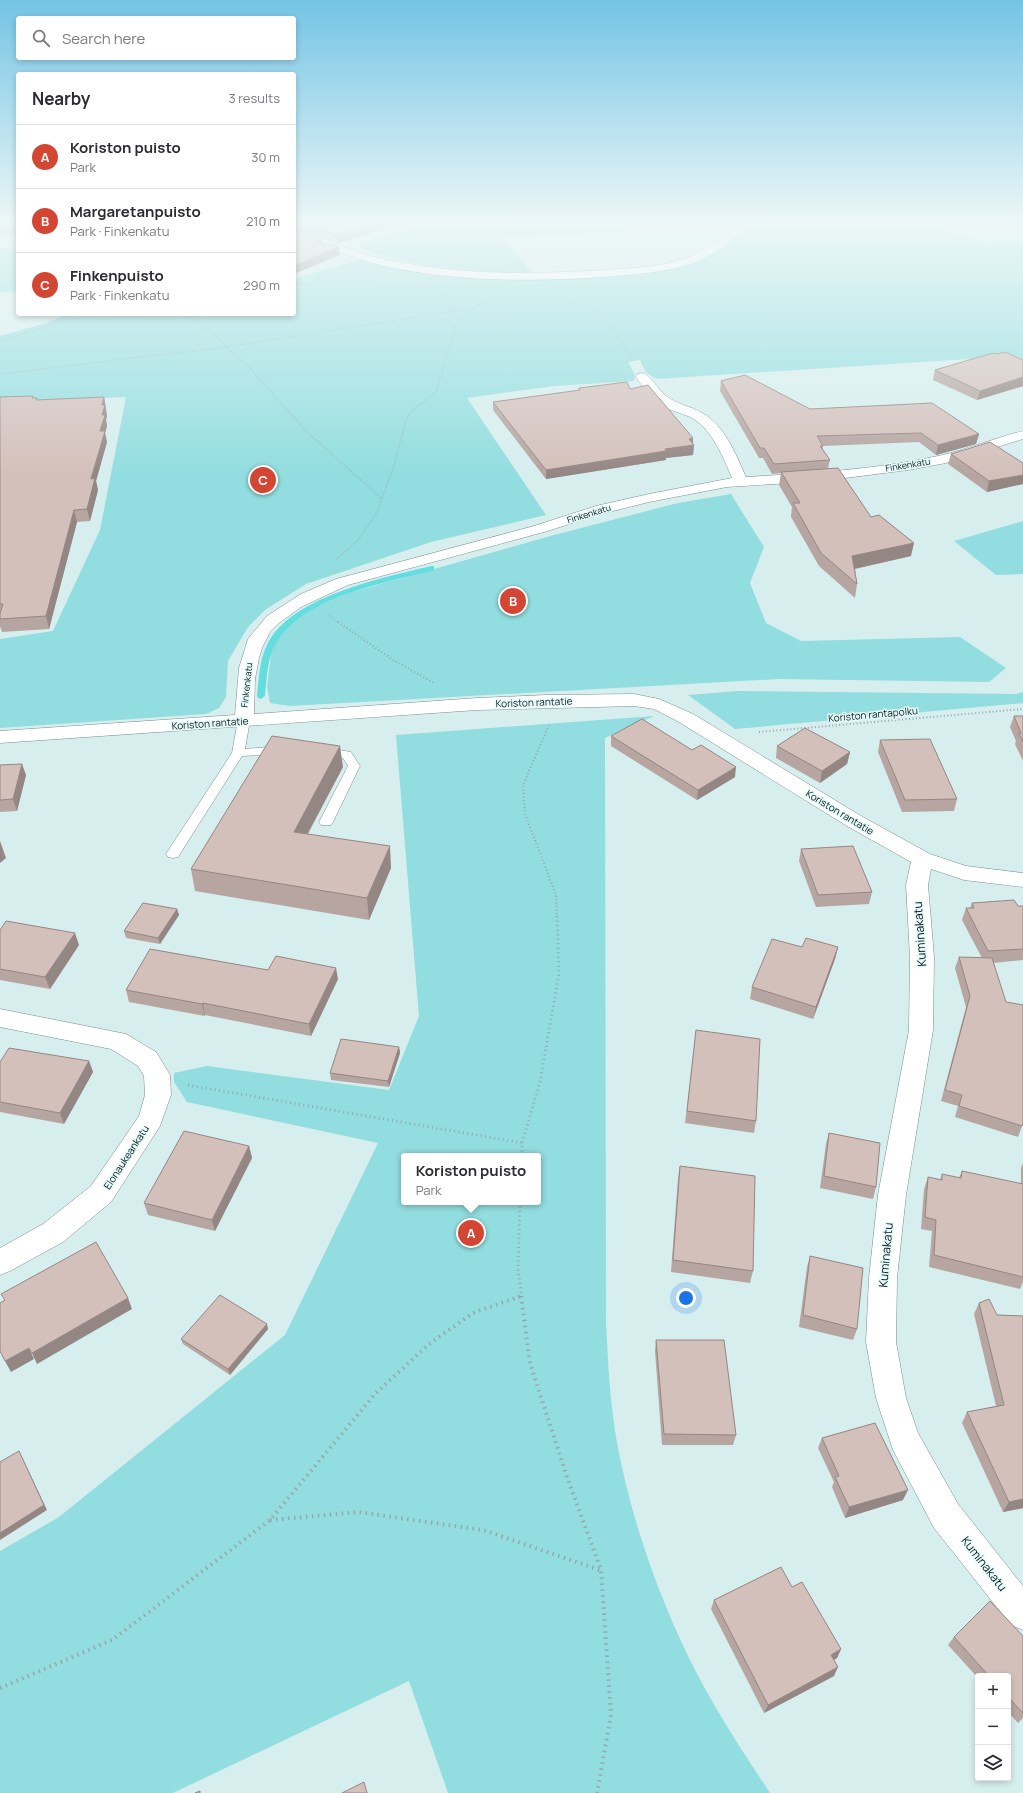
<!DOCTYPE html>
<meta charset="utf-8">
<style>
:root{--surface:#fff;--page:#f2f2f3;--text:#2b2b33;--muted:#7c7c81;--line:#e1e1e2;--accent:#d34633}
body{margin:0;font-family:Manrope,sans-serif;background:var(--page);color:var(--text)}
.controls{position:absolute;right:12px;bottom:12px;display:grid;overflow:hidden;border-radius:4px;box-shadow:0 2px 6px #0003}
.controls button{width:36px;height:36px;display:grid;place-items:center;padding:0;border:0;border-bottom:1px solid var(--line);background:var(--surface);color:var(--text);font:20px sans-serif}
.you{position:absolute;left:686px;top:1298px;width:14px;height:14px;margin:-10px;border:3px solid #fff;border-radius:50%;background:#1a73e8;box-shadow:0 0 0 6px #1a73e833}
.badge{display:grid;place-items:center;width:26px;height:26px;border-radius:50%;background:var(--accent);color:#fff;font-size:13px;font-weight:700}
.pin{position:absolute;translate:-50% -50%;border:2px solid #fff;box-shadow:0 1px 4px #0006}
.popup{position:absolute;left:401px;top:1153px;width:140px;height:52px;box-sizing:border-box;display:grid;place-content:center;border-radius:4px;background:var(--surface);filter:drop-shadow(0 1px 3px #0005);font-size:13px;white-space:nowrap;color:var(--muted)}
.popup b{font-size:15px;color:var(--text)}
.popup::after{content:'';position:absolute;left:50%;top:100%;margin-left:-8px;border:8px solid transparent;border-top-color:var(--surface)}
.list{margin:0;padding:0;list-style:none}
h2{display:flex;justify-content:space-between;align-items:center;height:52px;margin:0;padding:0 16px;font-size:17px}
h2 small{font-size:13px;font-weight:400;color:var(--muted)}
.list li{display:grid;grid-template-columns:26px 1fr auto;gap:12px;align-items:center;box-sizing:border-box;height:64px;padding:0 16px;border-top:1px solid var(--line)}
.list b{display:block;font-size:15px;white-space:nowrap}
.list p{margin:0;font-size:13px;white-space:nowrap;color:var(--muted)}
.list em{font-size:13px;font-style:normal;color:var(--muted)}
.icon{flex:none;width:22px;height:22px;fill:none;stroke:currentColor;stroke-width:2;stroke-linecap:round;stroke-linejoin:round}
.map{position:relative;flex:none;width:1023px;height:1793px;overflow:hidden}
.search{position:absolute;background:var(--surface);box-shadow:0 2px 6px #0003;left:16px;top:16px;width:280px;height:44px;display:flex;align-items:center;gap:10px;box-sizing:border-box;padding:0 14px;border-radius:4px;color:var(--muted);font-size:15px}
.panel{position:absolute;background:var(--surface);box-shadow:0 2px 6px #0003;left:16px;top:72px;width:280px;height:244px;border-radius:4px}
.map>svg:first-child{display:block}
.green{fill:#92dddf;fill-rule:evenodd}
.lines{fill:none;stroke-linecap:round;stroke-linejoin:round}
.stream{fill:#63dde0;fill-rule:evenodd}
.service-casing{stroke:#798e8f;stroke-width:1}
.minor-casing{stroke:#798e8f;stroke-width:1}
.path-far3{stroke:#96a8a8;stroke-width:1.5;stroke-dasharray:0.5 1.5;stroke-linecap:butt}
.path-far2{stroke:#96a8a8;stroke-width:2;stroke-dasharray:1 2.5;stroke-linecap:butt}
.path-far1{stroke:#96a8a8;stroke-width:3;stroke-dasharray:1 3.5;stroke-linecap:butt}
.path{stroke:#96a8a8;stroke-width:4;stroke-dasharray:1.5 4.5;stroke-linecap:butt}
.service{fill:#fff;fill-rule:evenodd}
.minor{fill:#fff;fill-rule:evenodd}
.wall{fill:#b6a5a1}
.shaded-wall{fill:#948683}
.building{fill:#d4c0bb;stroke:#948683}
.labels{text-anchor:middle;stroke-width:3;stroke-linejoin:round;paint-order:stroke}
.far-street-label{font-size:9px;fill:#101919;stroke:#e4fbfc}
.street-label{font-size:10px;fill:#101919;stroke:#e4fbfc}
.near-street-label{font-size:12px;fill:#101919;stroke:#e4fbfc}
</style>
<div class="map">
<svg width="1023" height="1793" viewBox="0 0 1023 1793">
<rect width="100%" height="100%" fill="#d7eeee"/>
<g class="green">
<path d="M425 224H632L622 233 503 238 532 273C473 272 415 268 360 248L358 244Z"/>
<polygon points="752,224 791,224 829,229 871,224 919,224 986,242 1023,240 1023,359 1014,356 657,379 646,373 640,360 628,362 635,375 634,381 554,386 467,398 546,515 431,542 306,584 265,610 248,627 228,661 226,697 219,708 206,714 0,728 0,639 53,631 100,530 126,397 0,402 0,336 43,324 68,314 294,314 294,279 361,259 460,276 646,271 709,256 721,249"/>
<polygon points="0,249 18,249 18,291 0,292"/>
<polygon points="731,494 764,547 750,583 766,623 801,641 960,637 1006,668 989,682 778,679 289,706 270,703 267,687 271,654 278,632 310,609 349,593 554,535 678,503"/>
<polygon points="1023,521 1023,574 996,575 954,541"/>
<polygon points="737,691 1016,694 1023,692 1023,703 735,729 688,695"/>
<path d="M654 716 605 738 606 1322C608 1363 610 1403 617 1443 631 1517 656 1590 689 1658 712 1705 741 1749 770 1793H448L409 1681 173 1793H0V1551L59 1517 285 1335 378 1143 187 1102 174 1082V1073L207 1066 389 1090 419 1016 396 735ZM404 1156H538V1202H404Z"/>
</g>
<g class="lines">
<path class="stream" d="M431 566H434V570C385 583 307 596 278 640 267 655 267 678 265 696L261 699 258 698 257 696C259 679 259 661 267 645 290 596 383 578 431 566Z"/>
<defs>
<g id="service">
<polygon points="244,716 248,717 250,720 245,749 282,746 286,747 288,750 286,753 282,754 242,756 178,857 173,858 168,857 166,854 232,753 238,720 240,717"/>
<polygon points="322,747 351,752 360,766 333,822 331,825 321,825 319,822 348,766 343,758 318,754 316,751 318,748"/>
</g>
<g id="minor">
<path d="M735 224H746C733 242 711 257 690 264 666 272 640 274 615 276 543 282 469 282 398 269 362 262 329 248 294 236V230C320 236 345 250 371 256 447 275 525 275 602 270 629 268 658 268 683 259 703 252 720 239 735 224Z"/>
<path d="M642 373C651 375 658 390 666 396 677 404 690 406 702 413 725 425 736 455 746 477 810 473 875 470 938 456 967 450 994 438 1023 431V439L946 463 908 470 821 481 727 487 649 502 605 513 544 532 348 585 301 607 279 623 270 632 262 648 259 658 255 679 254 714 477 698 546 695 634 694 659 699 693 714 861 816 930 854 966 866 1023 873V887L964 880 931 869 928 885 934 957 933 1030 906 1195 897 1278 896 1342 906 1398 918 1433 958 1504 1023 1586V1630L1011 1625 934 1528 893 1450 876 1398 866 1342 869 1278 878 1195 909 1030 910 957 906 885 911 862 847 826 679 722 654 709 634 706 477 710 0 743V731L235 715 239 668 248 639 267 616 301 594 336 579 534 526 596 506 649 494 732 478C723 457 714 433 694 419 687 415 679 413 671 410 656 403 645 391 636 377L637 374Z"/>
<polygon points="0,1009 126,1034 156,1052 170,1075 171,1095 160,1126 111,1202 63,1242 10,1271 0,1275 0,1248 43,1224 91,1186 139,1116 145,1095 144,1076 138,1066 111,1049 0,1027"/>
</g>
</defs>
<use href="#service" class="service-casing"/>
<use href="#minor" class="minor-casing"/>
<g class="path-far3">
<polyline points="462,224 496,240 510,255"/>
<polyline points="0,246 18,246"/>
<polyline points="294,284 371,282"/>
<polyline points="444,293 458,319"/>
<polyline points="561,298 591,309 603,316 633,359"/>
<polyline points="185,314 214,333 226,347 248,366 307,432 382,499"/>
<polyline points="0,341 57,323 77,314"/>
<polyline points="0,374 226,347 474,308"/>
<polyline points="337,559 359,539 377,512 393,469 407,417 413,410 436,392 458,319 491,297"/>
<polyline points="328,615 339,623"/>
</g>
<g class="path-far2">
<polyline points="338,622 393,660 434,683"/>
<polyline points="549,725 523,785 525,814 556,895 557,916"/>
<polyline points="759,732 1023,709"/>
</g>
<g class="path-far1">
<polyline points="188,1085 522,1143"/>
<polyline points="522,1156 522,1143 540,1082 559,973 557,915"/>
<polyline points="520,1202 518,1270 522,1297"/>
<polyline points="518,1297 521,1296"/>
</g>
<g class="path">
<polyline points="521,1296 530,1363 567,1477 601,1570 611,1715 597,1793"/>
<polyline points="270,1520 358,1512 483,1530 600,1570"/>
<polyline points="0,1688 112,1640 270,1520 375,1394 429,1344 473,1313 521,1296"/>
</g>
<use href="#service" class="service"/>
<use href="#minor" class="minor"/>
</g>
<g class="wall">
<rect x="0" y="224" width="18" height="12"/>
<polygon points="294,224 394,224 385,228 385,229 338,243 294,229"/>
<polygon points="997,354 1023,360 1023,386 977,400 933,380 935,370"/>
<polygon points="721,381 810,409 979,434 976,444 936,455 919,442 823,446 823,449 830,460 828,468 871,517 911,556 855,569 857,584 855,598 819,566 791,517 792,507 779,485 781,473 772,474 763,458 759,458 720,391"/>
<polygon points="579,388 630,389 693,444 694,445 693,455 666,458 666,460 546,479 493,410 493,402 578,390"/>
<polygon points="0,397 38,400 104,397 106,409 106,410 107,416 106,420 107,426 105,433 107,442 96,481 98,490 90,521 77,522 49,629 2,632 0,626"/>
<polygon points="951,454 1023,463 1023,484 987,492 948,464"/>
<polygon points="1014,716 1023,716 1023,761 1015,744 1016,741 1010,727"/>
<polygon points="611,736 735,777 697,800 611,746"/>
<polygon points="880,740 957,799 954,811 902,812 878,752"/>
<polygon points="777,746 850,752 847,764 820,783 776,758"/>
<polygon points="0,765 26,775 17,811 0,812"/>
<polygon points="343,767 308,834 391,868 369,920 195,891 191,869"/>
<polygon points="801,849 872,892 869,904 816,907 799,861"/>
<polygon points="972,903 1018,906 1023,906 1023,960 993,963 1022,1126 1018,1137 955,1117 958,1106 941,1101 966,1007 955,968 959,957 982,958 962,920 966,908 970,908"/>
<polygon points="177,909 179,915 160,944 126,938 124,931"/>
<polygon points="0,930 79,945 50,989 0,980"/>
<polygon points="802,947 838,947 835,959 813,1019 750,999 752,987"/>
<polygon points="268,970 338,979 311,1036 205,1015 205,1016 129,1002 126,990"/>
<polygon points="696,1030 756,1121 754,1133 685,1123"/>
<polygon points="399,1047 400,1053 389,1087 331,1080 330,1073"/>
<polygon points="89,1061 93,1072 64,1124 0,1112 0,1062"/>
<polygon points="829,1133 876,1187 873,1199 820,1188 826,1144"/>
<polygon points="249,1146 252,1158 215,1231 148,1215 144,1203"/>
<polygon points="1023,1163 1023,1282 1020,1289 929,1267 932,1231 921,1229 924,1189 928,1177 940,1180 942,1174 959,1178 962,1171 1021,1184 1021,1168"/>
<polygon points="680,1166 753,1271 750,1283 671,1272 678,1178"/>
<polygon points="810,1256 857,1329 853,1340 799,1327 807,1267"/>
<polygon points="979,1303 997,1315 1023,1316 1023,1508 1003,1512 962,1423 967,1412 996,1406 974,1314"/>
<polygon points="268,1329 230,1375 183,1344 181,1339"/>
<polygon points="656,1340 736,1435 733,1445 662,1445 655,1351"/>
<polygon points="822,1438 903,1500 845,1518 832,1487 834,1482 818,1448"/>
<polygon points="792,1587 841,1649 837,1658 834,1660 834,1676 764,1713 711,1609 714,1600"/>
<polygon points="1023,1636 1023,1718 1018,1723 1008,1712 1008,1676 978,1676 978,1678 948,1645 954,1637"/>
</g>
<g class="shaded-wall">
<polygon points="374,224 394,224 385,228 385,229 338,243 337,235"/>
<polygon points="322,240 323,248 316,241"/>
<polygon points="339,247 340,255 294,274 294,266"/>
<polygon points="1023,377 1023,386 977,400 980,391"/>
<polygon points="104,397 106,409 106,410 107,416 106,420 107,426 105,433 107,442 96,481 98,490 90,521 87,509 91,479 100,431 102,415 102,405"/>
<polygon points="979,434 976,444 936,455 938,445"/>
<polygon points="693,438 693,446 694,445 693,455 666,458 666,460 546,479 546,470 665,449 689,439"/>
<polygon points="1023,475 1023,484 987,492 989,481"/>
<polygon points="74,510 77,522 49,629 46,616"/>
<polygon points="914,543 911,556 849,570 852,556"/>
<polygon points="340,746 343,767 297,853 294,832"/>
<polygon points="850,752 847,764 820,783 822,771"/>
<polygon points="22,764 26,775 17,811 13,799"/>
<polygon points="736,767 735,777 697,800 698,790"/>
<polygon points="0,841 6,858 0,863"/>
<polygon points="390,846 391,868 369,920 367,898"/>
<polygon points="177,909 179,915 160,944 158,938"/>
<polygon points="75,933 79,945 50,989 45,977"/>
<polygon points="838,947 835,959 813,1019 816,1007"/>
<polygon points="336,968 338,979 311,1036 309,1024"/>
<polygon points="203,1003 205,1015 205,1016 202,1004"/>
<polygon points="399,1047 400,1053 389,1087 388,1081"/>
<polygon points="89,1061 93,1072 64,1124 60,1113"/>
<polygon points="249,1146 252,1158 215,1231 212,1220"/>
<polygon points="128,1298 132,1309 37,1364 32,1353"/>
<polygon points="267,1324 268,1329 230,1375 228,1369"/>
<polygon points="29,1348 34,1359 11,1372 5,1361"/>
<polygon points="19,1451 47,1510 0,1540 0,1533"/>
<polygon points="908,1490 903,1500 845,1518 849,1507"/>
<polygon points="1023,1499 1023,1508 1003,1512 1009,1502"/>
<polygon points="841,1649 837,1658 827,1664 831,1655"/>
<polygon points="838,1667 834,1676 764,1713 768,1705"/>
</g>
<g class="building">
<rect x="0" y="224" width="18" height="4"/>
<polygon points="303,224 374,224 337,235"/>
<polygon points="294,230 322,240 316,241 339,247 294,266"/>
<polygon points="1005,352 1023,360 1023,377 980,391 935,370 993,353 997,354"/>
<polygon points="745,375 810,409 932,403 979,434 938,445 921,433 817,436 823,446 820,446 830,460 774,464 764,448 760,448 721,381"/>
<polygon points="627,382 630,389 648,385 693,438 689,439 694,445 665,449 666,451 546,470 493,402 580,390 579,388"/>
<polygon points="33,396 32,398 37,398 36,400 104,397 102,405 105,405 102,415 105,415 100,431 105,431 91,479 95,478 87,509 74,510 46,616 0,619 0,613 3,604 0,604 0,397"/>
<polygon points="990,442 1023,463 1023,475 989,481 951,454"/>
<polygon points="838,468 871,517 879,515 914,543 852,556 857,584 821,553 793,503 800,503 781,472"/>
<polygon points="1014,716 1023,716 1023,742 1019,733 1021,733"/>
<polygon points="642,719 692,750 701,745 736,767 698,790 611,736"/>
<polygon points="805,728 850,752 822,771 777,746"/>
<polygon points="272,736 340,746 294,832 390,846 367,898 191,869"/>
<polygon points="930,739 957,799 905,800 880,740"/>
<polygon points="22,764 13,799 0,800 0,765"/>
<polygon points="853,846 872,892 818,895 801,849"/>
<polygon points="1014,900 1018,906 1023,906 1023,949 988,951 966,908 974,908 972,903"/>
<polygon points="143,903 177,909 158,938 124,931"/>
<polygon points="6,921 75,933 45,977 0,969 0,930"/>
<polygon points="806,938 838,947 816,1007 752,987 772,939 802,947"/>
<polygon points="150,949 268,970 276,956 336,968 309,1024 203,1003 202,1004 126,990"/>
<polygon points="959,957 992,958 1006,1002 1023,1005 1023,1123 1022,1126 959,1106 962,1095 945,1090 970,996"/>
<polygon points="696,1030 760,1039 756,1121 687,1111"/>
<polygon points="341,1039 399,1047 388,1081 330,1073"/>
<polygon points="9,1048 89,1061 60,1113 0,1102 0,1062"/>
<polygon points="184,1131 249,1146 212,1220 144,1203"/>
<polygon points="829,1133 880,1143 876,1187 824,1176"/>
<polygon points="680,1166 755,1176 753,1271 673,1260"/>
<polygon points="962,1171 1023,1184 1023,1277 934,1255 936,1220 925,1217 928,1177 942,1180 942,1174 961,1178"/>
<polygon points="96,1242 128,1298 32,1353 29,1348 5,1361 0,1351 0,1303 5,1300 1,1294"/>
<polygon points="810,1256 863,1268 857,1329 803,1315"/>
<polygon points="220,1295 267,1324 228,1369 181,1339"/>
<polygon points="989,1299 997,1315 1023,1316 1023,1499 1009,1502 967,1412 1004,1405 979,1303"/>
<polygon points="656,1340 724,1340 736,1435 664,1434"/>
<polygon points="875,1423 908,1490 849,1507 835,1477 839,1476 822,1438"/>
<polygon points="19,1451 44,1505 0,1533 0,1462"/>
<polygon points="781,1567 792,1587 802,1582 841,1649 831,1655 838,1667 768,1705 714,1600"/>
<polygon points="990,1601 1023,1636 1023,1713 1008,1697 1008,1676 989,1676 954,1637"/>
<polygon points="364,1782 367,1793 342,1793"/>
<polygon points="200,1791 200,1793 195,1793"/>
</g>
<linearGradient id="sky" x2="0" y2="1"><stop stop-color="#73c4e5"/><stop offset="0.47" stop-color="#edf7f7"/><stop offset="1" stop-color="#edf7f7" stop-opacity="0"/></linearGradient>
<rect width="1023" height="475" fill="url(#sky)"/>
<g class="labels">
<g class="far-street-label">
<text transform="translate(908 465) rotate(-9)" y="3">Finkenkatu</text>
<text transform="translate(589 514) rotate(-17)" y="3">Finkenkatu</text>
<text transform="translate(247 685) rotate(-84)" y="3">Finkenkatu</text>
</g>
<g class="street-label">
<text transform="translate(534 702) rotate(-2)" y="4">Koriston rantatie</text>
<text transform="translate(873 714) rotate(-5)" y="4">Koriston rantapolku</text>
<text transform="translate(210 723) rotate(-4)" y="4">Koriston rantatie</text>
<text transform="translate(840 812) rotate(31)" y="4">Koriston rantatie</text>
<text transform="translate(126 1157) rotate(-57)" y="4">Elonaukeankatu</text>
</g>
<g class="near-street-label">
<text transform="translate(920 934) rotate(-94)" y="4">Kuminakatu</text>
<text transform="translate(886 1255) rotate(-85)" y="4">Kuminakatu</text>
<text transform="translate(984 1564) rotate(52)" y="4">Kuminakatu</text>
</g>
</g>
</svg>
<div class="controls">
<button>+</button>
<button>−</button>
<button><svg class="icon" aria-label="layers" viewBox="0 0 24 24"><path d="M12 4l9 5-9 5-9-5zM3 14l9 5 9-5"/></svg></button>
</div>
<div class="you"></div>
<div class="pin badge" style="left:471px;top:1233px">A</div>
<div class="popup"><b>Koriston puisto</b>Park</div>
<div class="pin badge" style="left:513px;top:601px">B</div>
<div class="pin badge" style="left:263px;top:480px">C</div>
<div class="search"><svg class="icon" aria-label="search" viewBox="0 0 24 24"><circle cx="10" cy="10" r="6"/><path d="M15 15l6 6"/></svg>Search here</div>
<section class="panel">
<h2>Nearby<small>3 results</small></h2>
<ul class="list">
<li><span class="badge">A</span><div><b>Koriston puisto</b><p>Park</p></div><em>30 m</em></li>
<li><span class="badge">B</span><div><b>Margaretanpuisto</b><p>Park · Finkenkatu</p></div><em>210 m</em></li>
<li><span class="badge">C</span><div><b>Finkenpuisto</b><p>Park · Finkenkatu</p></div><em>290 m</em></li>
</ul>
</section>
</div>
